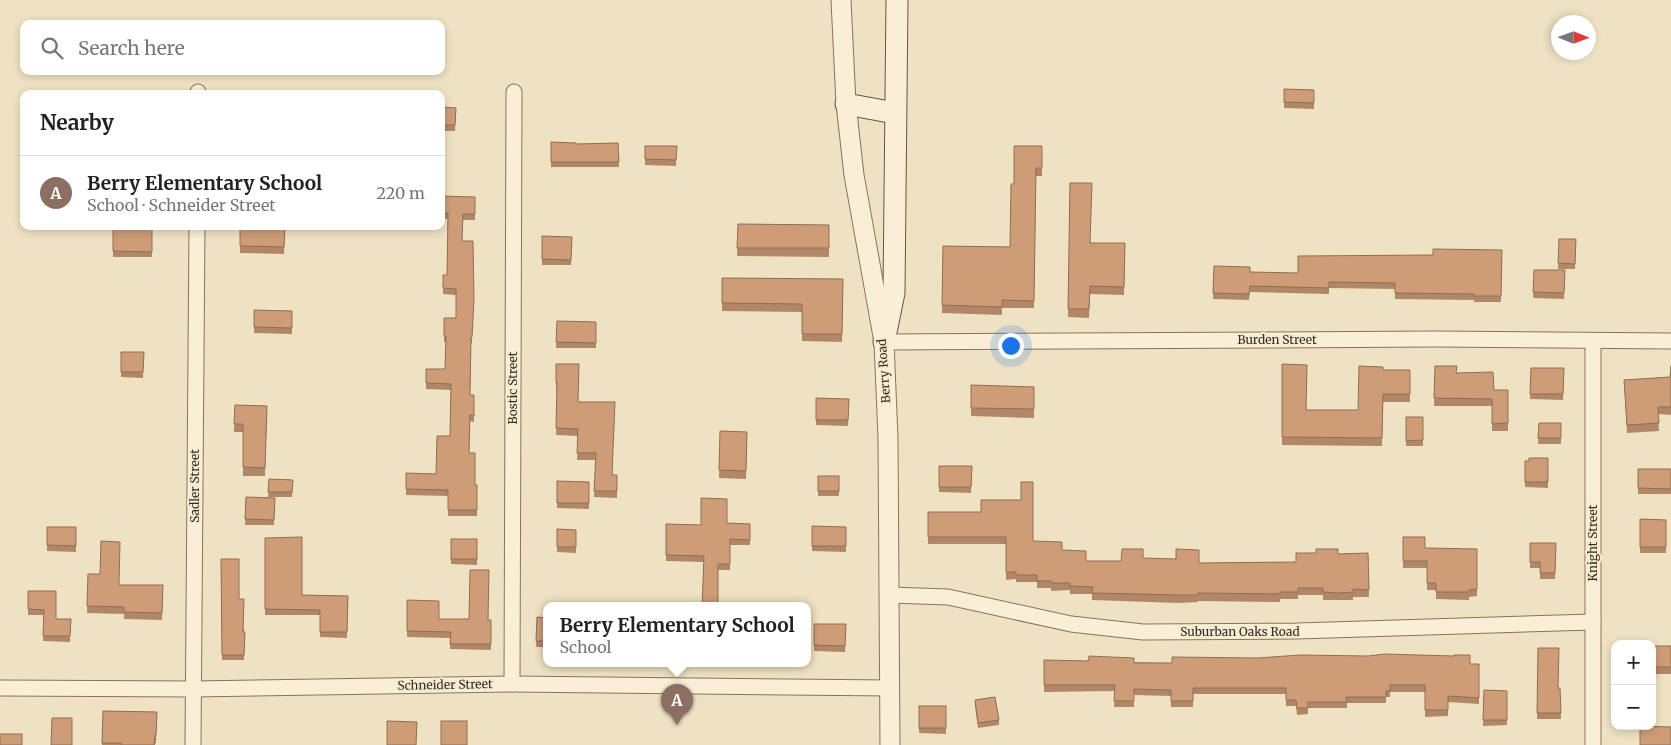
<!DOCTYPE html>
<meta charset="utf-8">
<style>
:root{--surface:#fff;--page:#f6f6f6;--text:#222;--muted:#767676;--line:#e0e0e0;--accent:#db2777}
body{margin:0;font-family:Merriweather,serif;background:var(--page);color:var(--text)}
.controls{position:absolute;right:15px;bottom:15px;display:grid;overflow:hidden;border-radius:10px;box-shadow:0 2px 8px #0003}
.controls button{width:45px;height:45px;display:grid;place-items:center;padding:0;border:0;border-bottom:1px solid var(--line);background:var(--surface);color:var(--text);font:25px sans-serif}
.compass{position:absolute;left:1551px;top:15px;width:45px;height:45px;border-radius:50%;background:var(--surface);box-shadow:0 2px 8px #0003;rotate:91deg}
.you{position:absolute;left:1010px;top:345px;width:18px;height:18px;margin:-12px;border:4px solid #fff;border-radius:50%;background:#1a73e8;box-shadow:0 0 0 8px #1a73e833}
.badge{display:grid;place-items:center;width:32px;height:32px;border-radius:50%;background:var(--accent);color:#fff;font-size:16px;font-weight:700}
.pin{position:absolute;translate:-50% -41px;filter:drop-shadow(0 1px 2px #0008)}
.pin::after{content:'';position:absolute;top:26px;width:18px;height:15px;background:inherit;clip-path:polygon(0 0,100% 0,50% 100%)}
.popup{position:absolute;left:543px;top:602px;width:268px;height:65px;box-sizing:border-box;display:grid;place-content:center;border-radius:10px;background:var(--surface);filter:drop-shadow(0 1px 4px #0005);font-size:16px;white-space:nowrap;color:var(--muted)}
.popup b{font-size:19px;color:var(--text)}
.popup::after{content:'';position:absolute;left:50%;top:100%;margin-left:-10px;border:10px solid transparent;border-top-color:var(--surface)}
.list{margin:0;padding:0;list-style:none}
h2{display:flex;justify-content:space-between;align-items:center;height:65px;margin:0;padding:0 20px;font-size:21px}
h2 small{font-size:16px;font-weight:400;color:var(--muted)}
.list li{display:grid;grid-template-columns:32px 1fr auto;gap:15px;align-items:center;box-sizing:border-box;height:75px;padding:0 20px;border-top:1px solid var(--line)}
.list b{display:block;font-size:19px;white-space:nowrap}
.list p{margin:0;font-size:16px;white-space:nowrap;color:var(--muted)}
.list em{font-size:16px;font-style:normal;color:var(--muted)}
.icon{flex:none;width:28px;height:28px;fill:none;stroke:currentColor;stroke-width:2;stroke-linecap:round;stroke-linejoin:round}
.map{position:relative;flex:none;width:1671px;height:745px;overflow:hidden}
.search{position:absolute;background:var(--surface);box-shadow:0 2px 8px #0003;left:20px;top:20px;width:425px;height:55px;display:flex;align-items:center;gap:12px;box-sizing:border-box;padding:0 18px;border-radius:10px;color:var(--muted);font-size:19px}
.panel{position:absolute;background:var(--surface);box-shadow:0 2px 8px #0003;left:20px;top:90px;width:425px;height:140px;border-radius:10px}
.map>svg:first-child{display:block}
.lines{fill:none;stroke-linecap:round;stroke-linejoin:round}
.minor-casing{stroke:#897359;stroke-width:17}
.tertiary-casing{stroke:#897359;stroke-width:21}
.secondary-casing{stroke:#6b543c;stroke-width:23}
.minor{stroke:#f9efd6;stroke-width:15}
.tertiary{stroke:#f9efd6;stroke-width:19}
.secondary{stroke:#f9efd6;stroke-width:21}
.wall{fill:#b18767}
.building{fill:#ce9d78;stroke:#906e54}
.labels{text-anchor:middle;stroke-width:4;stroke-linejoin:round;paint-order:stroke}
.street-label{font-size:12px;fill:#392b1e;stroke:#f6ecd2}
</style>
<div class="map">
<svg width="1671" height="745" viewBox="0 0 1671 745">
<rect width="100%" height="100%" fill="#efe2c3"/>
<g class="lines">
<defs>
<g id="minor">
<polyline points="198,94 198,92"/>
<polyline points="884,342 1435,339 1671,341"/>
<polyline points="890,595 948,597 1071,624 1143,632 1297,631 1593,622"/>
<polyline points="512,684 514,92"/>
<polyline points="0,688 193,689 512,684 890,688"/>
<polyline points="193,745 197,226"/>
<polyline points="1593,745 1593,341"/>
</g>
<polyline id="tertiary" points="841,0 846,104 854,175 884,342 888,438 890,745"/>
<g id="secondary">
<polyline points="846,104 895,113"/>
<polyline points="884,342 894,293 897,0"/>
</g>
</defs>
<use href="#minor" class="minor-casing"/>
<use href="#tertiary" class="tertiary-casing"/>
<use href="#secondary" class="secondary-casing"/>
<use href="#minor" class="minor"/>
<use href="#tertiary" class="tertiary"/>
<use href="#secondary" class="secondary"/>
</g>
<g class="wall">
<polygon points="1284,89 1314,90 1314,109 1284,108"/>
<polygon points="441,107 456,108 455,131 441,131"/>
<polygon points="551,142 576,144 618,143 619,167 551,167"/>
<polygon points="645,146 677,146 676,166 645,165"/>
<polygon points="1042,146 1042,176 1036,176 1034,308 1002,308 1002,315 942,313 943,246 1010,247 1014,184"/>
<polygon points="1070,183 1091,243 1125,243 1124,295 1090,294 1089,318 1068,317"/>
<polygon points="441,196 475,197 475,220 463,220 462,241 473,241 472,343 471,343 470,395 474,395 474,422 470,421 469,453 475,485 477,485 477,516 448,516 448,496 406,495 406,473 436,474 450,436 451,390 426,389 426,369 445,369 446,342 444,342 444,318 456,318 456,295 443,294 443,275 447,275 448,219 441,219"/>
<polygon points="738,224 829,225 829,257 737,256"/>
<rect x="113" y="226" width="39" height="31"/>
<polygon points="240,226 285,228 284,254 240,253"/>
<polygon points="542,236 572,237 571,265 542,265"/>
<polygon points="1559,239 1576,239 1575,269 1558,269"/>
<polygon points="1502,250 1501,302 1474,302 1474,300 1395,299 1395,289 1329,288 1329,294 1250,292 1249,300 1213,299 1214,266 1250,272 1298,273 1433,255"/>
<polygon points="1534,270 1565,270 1564,299 1533,298"/>
<polygon points="722,278 843,279 842,342 802,341 802,312 722,311"/>
<polygon points="254,310 292,311 292,334 254,333"/>
<polygon points="557,321 596,322 596,348 556,348"/>
<polygon points="121,352 144,352 143,378 121,377"/>
<polygon points="556,364 578,402 613,475 617,475 617,498 594,497 596,460 577,460 578,436 556,435 557,389 556,389"/>
<polygon points="1282,364 1307,410 1358,410 1383,370 1410,370 1410,402 1383,402 1382,446 1282,445"/>
<polygon points="1435,366 1456,373 1494,390 1508,390 1508,431 1492,431 1492,406 1434,406"/>
<polygon points="1671,366 1671,415 1658,414 1659,431 1627,433 1624,380 1670,377"/>
<polygon points="1531,368 1564,368 1563,400 1530,399"/>
<polygon points="971,385 1034,387 1034,418 971,416"/>
<polygon points="816,398 849,399 848,426 816,425"/>
<polygon points="235,405 267,406 265,476 243,476 243,432 234,432"/>
<rect x="1406" y="417" width="17" height="29"/>
<polygon points="1539,423 1561,423 1561,444 1538,444"/>
<polygon points="720,431 747,432 746,479 719,478"/>
<polygon points="1548,458 1548,488 1525,487 1525,461 1529,461"/>
<polygon points="939,466 972,466 971,493 939,492"/>
<rect x="1638" y="469" width="33" height="25"/>
<rect x="818" y="476" width="21" height="20"/>
<polygon points="269,479 293,480 292,497 268,497"/>
<polygon points="557,481 589,482 589,509 557,508"/>
<polygon points="246,497 275,498 274,525 245,525"/>
<polygon points="928,512 981,512 1033,541 1062,550 1086,561 1121,561 1143,558 1199,563 1296,562 1338,554 1368,553 1369,597 1353,597 1353,600 1323,600 1323,595 1298,595 1298,599 1280,599 1280,602 1198,601 1198,602 1178,603 1092,600 1092,594 1070,594 1070,590 1051,591 1051,588 1037,588 1037,582 1016,582 1016,579 1006,580 1006,544 928,544"/>
<polygon points="1640,519 1666,520 1666,553 1640,553"/>
<polygon points="727,523 750,524 750,545 730,545 730,570 718,570 704,562 666,561 666,524 701,525"/>
<polygon points="812,526 846,527 846,552 812,551"/>
<polygon points="47,527 76,527 76,552 47,551"/>
<polygon points="557,529 576,530 576,553 557,552"/>
<polygon points="1403,537 1425,548 1477,549 1477,596 1469,597 1469,600 1436,599 1436,590 1427,590 1427,568 1403,568"/>
<polygon points="265,538 302,595 348,596 347,638 320,637 320,615 265,615"/>
<polygon points="451,539 477,539 477,565 451,564"/>
<polygon points="1530,543 1556,543 1555,579 1540,579 1540,568 1530,568"/>
<polygon points="221,559 239,599 244,632 245,632 244,660 222,660"/>
<polygon points="88,574 119,585 163,585 162,620 124,619 124,614 87,613"/>
<polygon points="28,591 56,619 71,619 70,642 43,641 44,615 28,615"/>
<polygon points="407,600 439,619 491,620 491,650 450,649 450,638 407,637"/>
<polygon points="537,617 547,618 547,647 536,647"/>
<polygon points="814,624 846,624 845,652 814,651"/>
<rect x="1652" y="646" width="19" height="28"/>
<polygon points="1538,648 1558,688 1560,688 1561,719 1537,719"/>
<polygon points="1044,660 1172,663 1479,664 1479,704 1448,702 1448,716 1425,717 1425,692 1390,692 1390,697 1386,697 1386,703 1347,703 1347,708 1308,708 1308,714 1297,715 1296,706 1286,706 1286,694 1193,694 1193,707 1171,707 1171,696 1134,695 1134,707 1114,707 1115,691 1044,692"/>
<polygon points="1484,690 1507,691 1507,725 1483,726"/>
<polygon points="975,700 999,720 999,725 978,728 975,706"/>
<polygon points="919,706 946,706 946,734 919,733"/>
<polygon points="103,711 157,712 156,743 155,743 155,745 102,745"/>
</g>
<g class="building">
<polygon points="1284,89 1314,90 1314,103 1284,102"/>
<polygon points="441,107 456,108 455,125 441,125"/>
<polygon points="551,142 576,143 576,144 618,143 619,162 551,162"/>
<polygon points="645,146 677,146 676,160 645,159"/>
<polygon points="1014,146 1042,146 1042,168 1036,168 1034,301 1002,300 1002,307 942,305 943,246 1010,247 1011,184 1014,184"/>
<polygon points="1070,183 1092,183 1090,243 1125,243 1124,287 1090,286 1089,309 1068,309"/>
<polygon points="441,196 475,197 475,214 463,214 462,241 473,241 474,299 472,337 471,337 470,395 474,395 474,416 470,415 469,453 475,453 475,485 477,485 477,510 448,510 448,490 406,489 406,473 436,474 437,436 450,436 451,384 426,383 426,369 445,369 446,336 444,336 444,318 456,318 456,289 443,288 443,275 447,275 448,213 441,213"/>
<polygon points="738,224 829,225 829,248 737,248"/>
<polygon points="113,226 152,226 152,252 113,251"/>
<polygon points="240,226 258,226 258,227 285,228 284,247 240,246"/>
<polygon points="542,236 572,237 571,260 542,259"/>
<polygon points="1559,239 1576,239 1575,264 1558,263"/>
<polygon points="1433,249 1502,250 1501,296 1474,296 1474,294 1395,293 1395,283 1329,282 1329,288 1250,286 1249,294 1213,293 1214,266 1250,267 1250,272 1298,273 1298,256 1433,255"/>
<polygon points="1534,270 1565,270 1564,293 1533,292"/>
<polygon points="722,278 843,279 842,334 802,334 802,304 722,303"/>
<polygon points="254,310 292,311 292,328 254,327"/>
<polygon points="557,321 596,322 596,343 556,342"/>
<polygon points="121,352 144,352 143,372 121,372"/>
<polygon points="556,364 579,364 578,402 615,402 612,475 617,475 617,491 594,491 596,453 577,453 578,429 556,428 557,382 556,382"/>
<polygon points="1282,364 1307,365 1306,410 1358,410 1359,366 1383,367 1383,370 1410,370 1410,394 1383,394 1382,438 1282,437"/>
<polygon points="1435,366 1457,366 1456,373 1493,372 1494,390 1508,390 1508,423 1492,424 1492,399 1434,398"/>
<polygon points="1671,366 1671,407 1658,407 1659,423 1627,425 1624,380 1670,377"/>
<polygon points="1531,368 1564,368 1563,394 1530,394"/>
<polygon points="971,385 1034,387 1034,409 971,408"/>
<polygon points="816,398 849,399 848,420 816,420"/>
<polygon points="235,405 267,406 265,468 243,467 243,424 234,424"/>
<polygon points="1406,417 1423,417 1423,440 1406,441"/>
<polygon points="1539,423 1561,423 1561,438 1538,438"/>
<polygon points="720,431 747,432 746,471 719,470"/>
<polygon points="1529,458 1548,458 1548,482 1525,482 1525,461 1529,461"/>
<polygon points="939,466 972,466 971,487 939,487"/>
<polygon points="1638,469 1671,469 1671,489 1638,488"/>
<rect x="818" y="476" width="21" height="15"/>
<polygon points="269,479 293,480 292,492 268,492"/>
<polygon points="557,481 589,482 589,503 557,503"/>
<polygon points="1021,482 1033,482 1033,541 1062,542 1062,550 1086,551 1086,561 1121,561 1122,549 1143,549 1143,558 1176,559 1176,549 1199,550 1199,563 1296,562 1296,553 1316,553 1316,549 1338,549 1338,554 1368,553 1369,590 1353,589 1353,592 1338,593 1323,592 1323,588 1298,588 1298,592 1280,592 1280,594 1198,593 1198,595 1178,595 1092,593 1093,587 1070,586 1070,583 1051,583 1051,581 1037,581 1037,575 1016,575 1016,572 1006,572 1006,537 928,537 928,512 981,512 981,500 1021,500"/>
<polygon points="246,497 275,498 274,520 245,519"/>
<polygon points="701,498 727,499 727,523 750,524 750,540 730,539 730,564 718,564 718,606 702,606 704,556 666,555 666,524 701,525"/>
<polygon points="1640,519 1666,520 1666,547 1640,547"/>
<polygon points="812,526 846,527 846,546 812,546"/>
<polygon points="47,527 76,527 76,546 47,545"/>
<polygon points="557,529 576,530 576,547 557,547"/>
<polygon points="302,537 302,595 348,596 347,632 320,632 320,610 265,609 265,538"/>
<polygon points="1403,537 1425,537 1425,548 1477,549 1477,589 1469,590 1469,592 1436,592 1436,583 1427,583 1427,561 1403,561"/>
<rect x="451" y="539" width="26" height="20"/>
<polygon points="101,541 120,542 119,585 163,585 162,613 124,612 124,607 87,606 88,574 100,574"/>
<polygon points="1530,543 1556,543 1555,573 1540,573 1540,562 1530,562"/>
<polygon points="221,559 239,559 239,599 244,599 243,632 245,632 244,655 222,655"/>
<polygon points="470,570 489,570 488,620 491,620 491,644 450,644 451,632 407,631 407,600 439,601 439,619 469,619"/>
<polygon points="28,591 56,591 56,619 71,619 70,636 43,636 44,610 28,609"/>
<rect x="673" y="603" width="21" height="3"/>
<polygon points="537,617 547,618 547,641 536,641"/>
<polygon points="814,624 846,624 845,646 814,645"/>
<rect x="1652" y="646" width="19" height="21"/>
<polygon points="1538,648 1559,648 1558,688 1560,688 1561,713 1537,713"/>
<polygon points="1385,654 1454,656 1454,655 1470,655 1470,664 1479,664 1479,698 1448,696 1448,710 1425,710 1425,685 1390,685 1390,691 1386,691 1386,697 1346,697 1347,702 1308,702 1308,708 1297,708 1296,700 1286,700 1286,688 1193,688 1193,701 1171,701 1171,690 1134,689 1134,701 1114,701 1115,685 1044,685 1044,660 1088,661 1089,656 1134,658 1134,663 1172,663 1172,657 1257,658 1301,655 1368,656"/>
<polygon points="1484,690 1507,691 1507,720 1483,720"/>
<polygon points="995,697 999,720 978,723 975,700"/>
<rect x="919" y="706" width="27" height="22"/>
<polygon points="103,711 157,712 156,735 155,735 154,745 121,745 121,743 102,743"/>
<polygon points="52,718 72,718 72,745 51,745"/>
<polygon points="387,721 417,722 416,745 387,745"/>
<rect x="441" y="721" width="26" height="24"/>
<polygon points="1640,726 1671,727 1671,745 1640,745"/>
<rect x="0" y="734" width="22" height="11"/>
</g>
<g class="labels">
<g class="street-label">
<text x="1277" y="344">Burden Street</text>
<text transform="translate(884 371) rotate(-94)" y="4">Berry Road</text>
<text transform="translate(513 388) rotate(-90)" y="4">Bostic Street</text>
<text transform="translate(195 486) rotate(-90)" y="4">Sadler Street</text>
<text transform="translate(1593 543) rotate(-90)" y="4">Knight Street</text>
<text x="1240" y="636">Suburban Oaks Road</text>
<text transform="translate(445 685) rotate(-1)" y="4">Schneider Street</text>
</g>
</g>
</svg>
<div class="controls">
<button>+</button>
<button>−</button>
</div>
<svg class="compass" viewBox="-18 -18 36 36"><path d="M0-13l5 13h-10z" fill="#e53935"/><path d="M0 13l5-13h-10z" fill="#767676"/></svg>
<div class="you"></div>
<div class="pin badge" style="left:677px;top:725px;background:#8d6e63">A</div>
<div class="popup"><b>Berry Elementary School</b>School</div>
<div class="search"><svg class="icon" aria-label="search" viewBox="0 0 24 24"><circle cx="10" cy="10" r="6"/><path d="M15 15l6 6"/></svg>Search here</div>
<section class="panel">
<h2>Nearby<small></small></h2>
<ul class="list">
<li><span class="badge" style="background:#8d6e63">A</span><div><b>Berry Elementary School</b><p>School · Schneider Street</p></div><em>220 m</em></li>
</ul>
</section>
</div>
